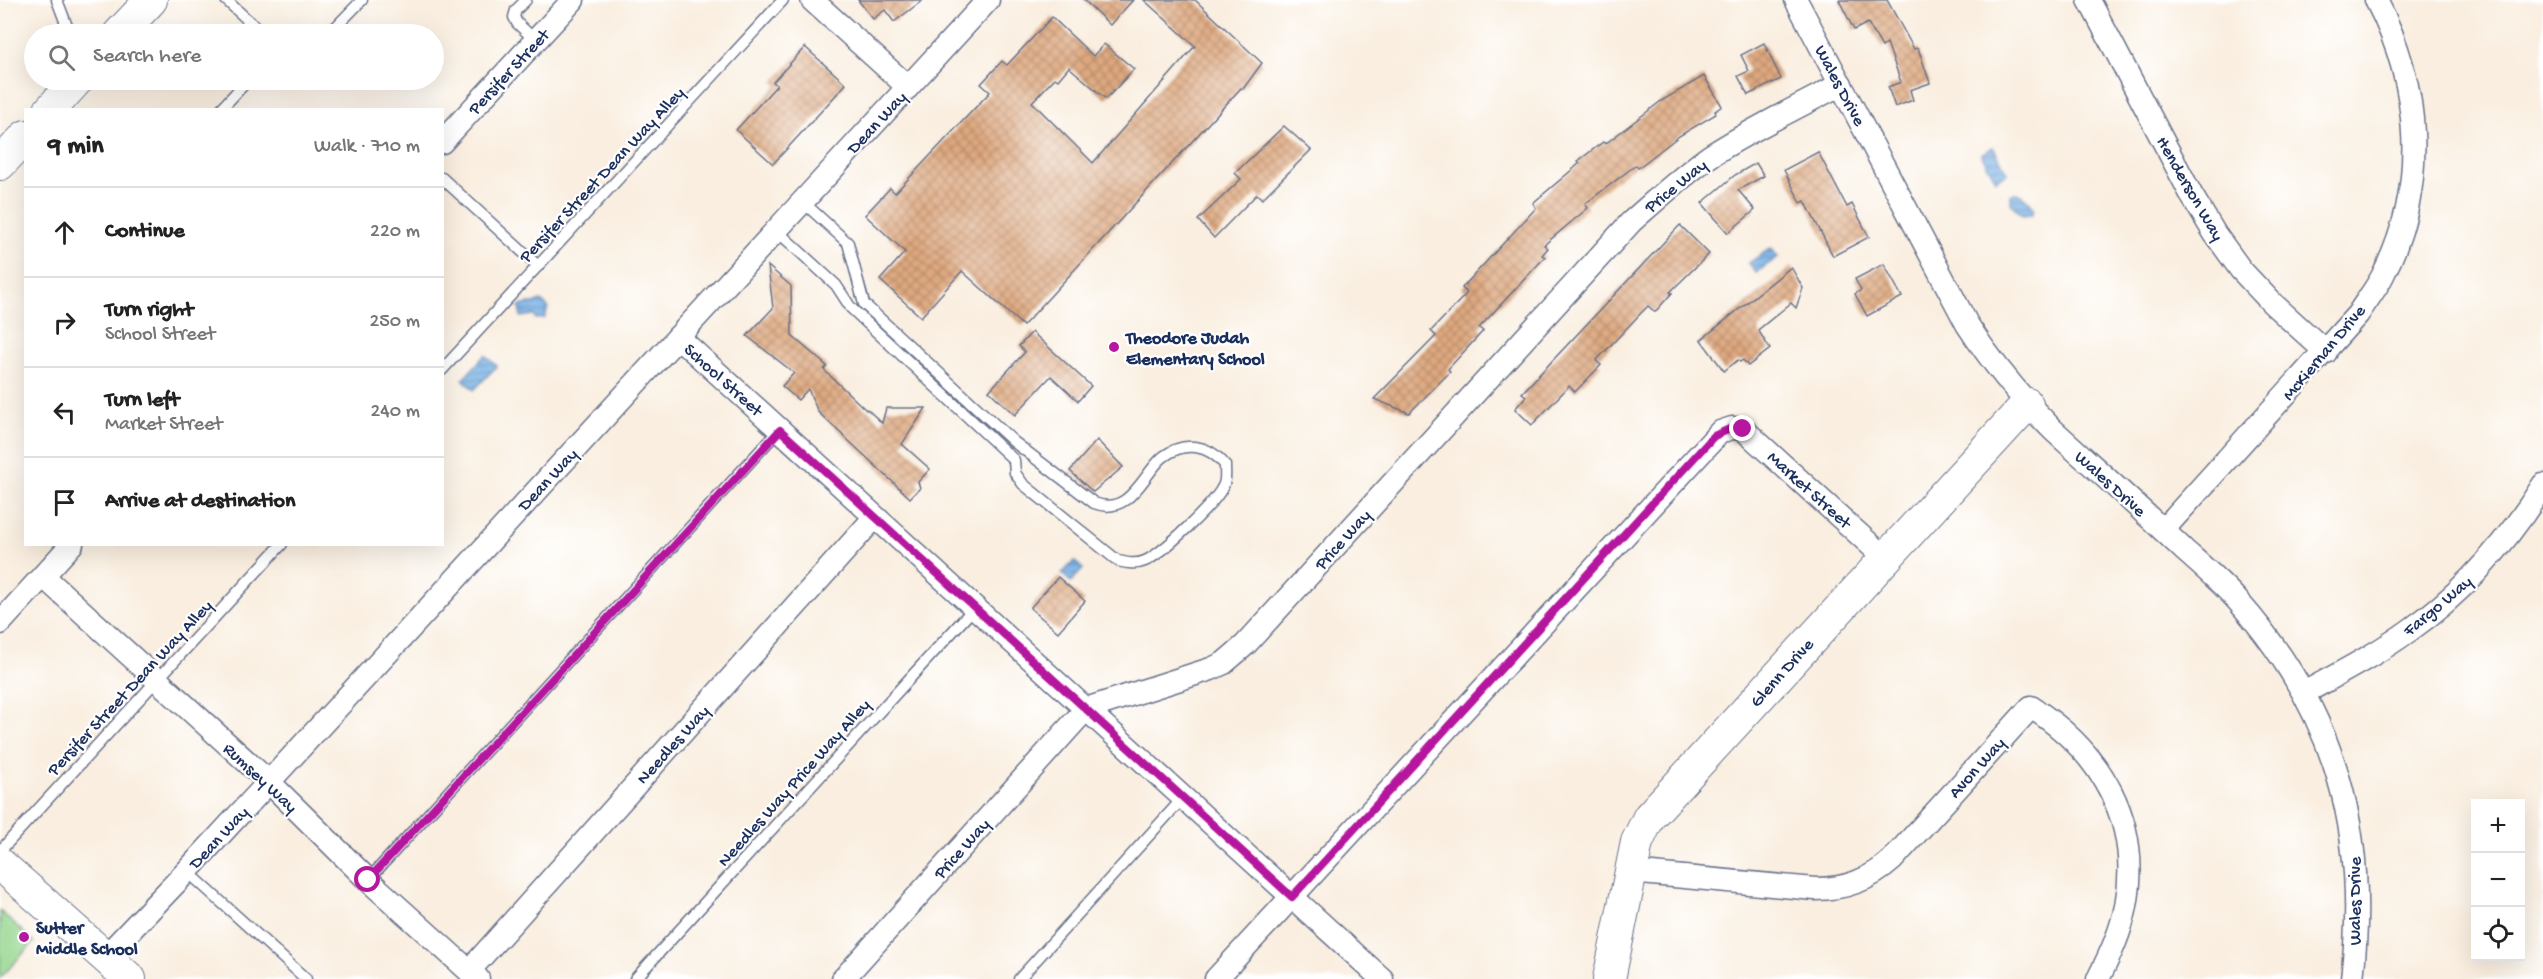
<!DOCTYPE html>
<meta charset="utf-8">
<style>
:root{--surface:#fff;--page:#f6f6f6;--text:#222;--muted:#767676;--line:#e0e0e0}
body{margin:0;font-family:"Gochi Hand",sans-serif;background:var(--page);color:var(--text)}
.controls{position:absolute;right:18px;bottom:18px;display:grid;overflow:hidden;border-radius:0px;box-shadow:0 6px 24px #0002}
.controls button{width:54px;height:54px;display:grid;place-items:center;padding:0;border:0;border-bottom:2px solid var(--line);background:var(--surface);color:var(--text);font:30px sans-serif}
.stop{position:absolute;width:18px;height:18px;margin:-14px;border:4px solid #b5179e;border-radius:50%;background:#fff}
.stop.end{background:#b5179e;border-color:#fff;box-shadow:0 2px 6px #0008}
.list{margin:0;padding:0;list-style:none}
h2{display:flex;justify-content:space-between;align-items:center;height:78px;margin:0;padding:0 24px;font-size:26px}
h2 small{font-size:20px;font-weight:400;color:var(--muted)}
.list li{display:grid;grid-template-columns:39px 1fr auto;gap:18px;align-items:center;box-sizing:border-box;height:90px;padding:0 24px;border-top:2px solid var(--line)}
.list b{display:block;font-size:22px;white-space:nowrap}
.list p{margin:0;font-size:20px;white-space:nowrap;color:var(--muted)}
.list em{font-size:20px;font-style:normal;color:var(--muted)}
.icon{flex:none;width:33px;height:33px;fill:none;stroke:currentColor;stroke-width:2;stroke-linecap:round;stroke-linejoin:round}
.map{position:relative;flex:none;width:2543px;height:979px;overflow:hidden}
.search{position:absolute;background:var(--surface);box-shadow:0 6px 24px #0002;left:24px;top:24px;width:420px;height:66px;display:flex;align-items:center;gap:15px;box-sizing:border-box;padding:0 21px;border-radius:33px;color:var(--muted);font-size:22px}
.panel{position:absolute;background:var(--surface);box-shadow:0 6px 24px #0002;left:24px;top:108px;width:420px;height:438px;border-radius:0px}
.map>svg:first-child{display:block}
.pitch{fill:#94d58c;stroke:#588275;stroke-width:1.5}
.water{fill:url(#water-rules);stroke:#466ea0;stroke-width:1.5}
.building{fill:url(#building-cross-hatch)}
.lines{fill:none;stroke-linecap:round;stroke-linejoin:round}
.lane-casing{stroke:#69728b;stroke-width:13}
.street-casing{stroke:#69728b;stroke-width:25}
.secondary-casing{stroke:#69728b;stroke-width:34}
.lane{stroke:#fff;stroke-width:10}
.street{stroke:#fff;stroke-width:22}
.secondary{stroke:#fff;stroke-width:32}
.route{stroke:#b5179e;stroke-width:8}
.poi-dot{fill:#b5179e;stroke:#fff;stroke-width:2}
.labels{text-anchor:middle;stroke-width:4.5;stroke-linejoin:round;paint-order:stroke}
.street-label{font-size:18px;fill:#1b2f5e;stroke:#fff}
.poi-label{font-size:18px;font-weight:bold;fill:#1b2f5e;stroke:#fff;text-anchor:start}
</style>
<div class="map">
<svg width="2543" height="979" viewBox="0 0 2543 979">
<defs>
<pattern id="water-rules" width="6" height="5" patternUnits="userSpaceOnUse" patternTransform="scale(1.5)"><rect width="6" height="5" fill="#72ade3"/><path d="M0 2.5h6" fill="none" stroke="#5d8dbb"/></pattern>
<pattern id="building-cross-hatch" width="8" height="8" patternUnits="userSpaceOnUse" patternTransform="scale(1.5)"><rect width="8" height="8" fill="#dfa97f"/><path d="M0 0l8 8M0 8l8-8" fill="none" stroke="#b48a6b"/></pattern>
</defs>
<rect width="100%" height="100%" fill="#fff"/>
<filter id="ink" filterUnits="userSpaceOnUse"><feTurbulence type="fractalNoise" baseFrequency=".0167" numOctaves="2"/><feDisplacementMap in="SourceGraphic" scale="12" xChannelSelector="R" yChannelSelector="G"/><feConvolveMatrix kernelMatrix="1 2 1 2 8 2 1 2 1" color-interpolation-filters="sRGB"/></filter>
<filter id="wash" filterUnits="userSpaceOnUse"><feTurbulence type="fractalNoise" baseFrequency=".008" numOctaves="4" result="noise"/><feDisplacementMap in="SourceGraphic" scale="24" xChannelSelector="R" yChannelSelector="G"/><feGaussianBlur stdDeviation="1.35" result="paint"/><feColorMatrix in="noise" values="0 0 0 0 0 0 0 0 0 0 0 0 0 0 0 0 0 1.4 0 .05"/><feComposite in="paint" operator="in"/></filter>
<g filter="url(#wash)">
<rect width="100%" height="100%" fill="#f9eedf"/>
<polygon class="pitch" points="0,911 34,942 0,978"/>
<g class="water">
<polygon points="1993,147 2008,173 1996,180 1981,154"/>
<path d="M2014 193C2022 193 2031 202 2034 210L2031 215 2023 216 2011 203V195Z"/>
<polygon points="1771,248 1778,257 1756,273 1749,263"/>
<polygon points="541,301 548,307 545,318 536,319 534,315 521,317 519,306"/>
<polygon points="485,355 497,366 474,390 463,379"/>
<polygon points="1074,561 1083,569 1071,582 1062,574"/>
</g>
<g id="blocks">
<g class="building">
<polygon points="858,0 923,0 894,22 885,10 873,19"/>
<polygon points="1084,0 1133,0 1110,25"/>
<polygon points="1144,0 1195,0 1262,63 1243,89 1241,88 1023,326 962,271 921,317 880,280 905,252 865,215 890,188 895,193 990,92 981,84 1002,61 1007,65 1052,17 1093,56 1104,44 1134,69 1106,99 1069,67 1058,80 1055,78 1032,102 1093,163 1195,46"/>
<polygon points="1839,0 1887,0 1914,49 1918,48 1930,83 1910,90 1913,100 1895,107 1888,87 1901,82 1887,43 1882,47 1868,23 1854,30"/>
<polygon points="1764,43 1781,79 1748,95 1738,76 1749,71 1741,55"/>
<polygon points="805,47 846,84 773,164 736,130 777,85 773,82"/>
<polygon points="1704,76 1722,106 1715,111 1716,114 1679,136 1638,168 1636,165 1585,204 1588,208 1544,245 1548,248 1542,255 1545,257 1479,328 1483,331 1448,369 1450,372 1409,413 1374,399 1436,336 1431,331 1467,293 1462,288 1536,208 1533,203 1580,163 1578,161 1603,142 1605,144 1661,101"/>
<polygon points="1284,126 1311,150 1262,199 1257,194 1214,238 1198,220 1241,179 1235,173"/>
<polygon points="1818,152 1847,207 1852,204 1869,237 1833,256 1805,201 1801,203 1784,170"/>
<polygon points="1756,163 1764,176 1738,190 1755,210 1728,233 1702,203 1735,175"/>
<polygon points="1680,225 1709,254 1670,292 1672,293 1655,312 1648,306 1641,313 1596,361 1601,365 1575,392 1569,386 1532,425 1515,409 1526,396 1522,393"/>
<polygon points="1884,264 1902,297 1867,316 1855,294 1861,290 1855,279"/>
<polygon points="768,266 791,286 792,336 827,366 824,370 866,410 867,409 882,423 886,408 926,408 902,444 930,469 918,482 920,488 910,498 818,412 808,389 798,400 782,386 794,373 747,336 773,308"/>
<polygon points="1791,267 1803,288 1796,308 1791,303 1758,330 1770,349 1748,366 1743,360 1740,362 1738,360 1724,371 1701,340"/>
<polygon points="1032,332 1091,386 1078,401 1051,376 1015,415 989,391 1025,352 1019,346"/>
<polygon points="1097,440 1123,467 1093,492 1070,471"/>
<polygon points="1058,577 1085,601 1058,632 1030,608"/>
</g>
</g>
</g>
<g filter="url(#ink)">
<use href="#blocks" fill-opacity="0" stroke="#69728b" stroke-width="1.5"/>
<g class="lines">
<defs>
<g id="lane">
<polyline points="57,0 70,34"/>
<polyline points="226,0 263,34"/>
<polyline points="526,0 516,10 514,17 517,23 536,41"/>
<polyline points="329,34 362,0"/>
<polyline points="220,110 248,80"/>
<polyline points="442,178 538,266"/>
<path d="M776 230 836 285 851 308 1014 460 1015 473 1023 484 1118 561C1127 563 1136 565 1145 561 1162 554 1218 501 1224 484 1226 479 1225 471 1225 465 1209 445 1185 440 1163 457 1143 474 1130 517 1094 503L1014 442 864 304 848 243 803 202"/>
<polyline points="442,370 783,0"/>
<polyline points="0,851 282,544"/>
<polyline points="187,871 306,979"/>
<polyline points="368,880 779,430"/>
<polyline points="635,979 975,607"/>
<polyline points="1019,979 1183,798"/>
</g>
<g id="street">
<polyline points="812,0 908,87"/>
<path d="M1796 0 1967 324C1992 363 2020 397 2053 430 2097 470 2141 509 2184 550 2202 566 2221 582 2237 600 2336 711 2369 833 2352 979"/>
<polyline points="2089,0 2192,196 2215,234 2241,270 2272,303 2326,352"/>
<polyline points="442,142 573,0"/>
<polyline points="678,337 1382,979"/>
<path d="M2163 530 2358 314C2366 301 2376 289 2383 275 2428 187 2421 86 2376 0"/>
<polyline points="43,576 269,782 368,880 478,979"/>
<polyline points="0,623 72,544"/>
<path d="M2304 693C2340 673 2377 654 2410 630 2464 592 2508 541 2543 485"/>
<path d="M1630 872 1815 889C1846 889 1870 880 1892 860L2031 707C2101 752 2142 821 2126 906 2121 932 2110 955 2098 979"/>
<polyline points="105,957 187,871 988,0"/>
<polyline points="469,971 875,517"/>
<path d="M843 979 1086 709 1211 669 1224 663 1245 645 1631 222C1657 199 1682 176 1710 156 1751 129 1797 108 1841 84"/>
<polyline points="1216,979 1720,432 1732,428 1743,429 1885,558"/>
</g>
<g id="secondary">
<polyline points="119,34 151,0"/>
<polyline points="50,110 77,80"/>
<polyline points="0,164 26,136"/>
<polyline points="0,864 130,979"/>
<polyline points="1609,979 1637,842 1649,817 2027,404"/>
</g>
</defs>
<use href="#lane" class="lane-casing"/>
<use href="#street" class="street-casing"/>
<use href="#secondary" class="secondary-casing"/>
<use href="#lane" class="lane"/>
<use href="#street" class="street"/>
<use href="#secondary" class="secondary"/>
</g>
</g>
<g class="lines" filter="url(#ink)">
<polyline class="route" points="368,880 780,430 1292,897 1714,436 1732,428 1743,429"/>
</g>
<g class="poi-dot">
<circle cx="1114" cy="347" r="6"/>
<circle cx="24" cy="937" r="6"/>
</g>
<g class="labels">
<g class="street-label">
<text transform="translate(508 71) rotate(-47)" y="6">Persifer Street</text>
<text transform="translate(1841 85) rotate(62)" y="6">Wales Drive</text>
<text transform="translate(876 122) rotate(-47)" y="6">Dean Way</text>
<text transform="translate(601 174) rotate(-47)" y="6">Persifer Street Dean Way Alley</text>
<text transform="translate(1675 185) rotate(-39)" y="6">Price Way</text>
<text transform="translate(2191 188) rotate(60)" y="6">Henderson Way</text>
<text transform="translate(2323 352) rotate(-50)" y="6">McKiernan Drive</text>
<text transform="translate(724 379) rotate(42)" y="6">School Street</text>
<text transform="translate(547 479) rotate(-47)" y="6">Dean Way</text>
<text transform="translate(2111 483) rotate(42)" y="6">Wales Drive</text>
<text transform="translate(1810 489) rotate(42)" y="6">Market Street</text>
<text transform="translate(1342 539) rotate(-48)" y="6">Price Way</text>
<text transform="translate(2437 605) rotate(-40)" y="6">Fargo Way</text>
<text transform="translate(1781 672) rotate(-48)" y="6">Glenn Drive</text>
<text transform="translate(129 687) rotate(-47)" y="6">Persifer Street Dean Way Alley</text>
<text transform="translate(672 744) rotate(-48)" y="6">Needles Way</text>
<text transform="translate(1976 767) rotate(-48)" y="6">Avon Way</text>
<text transform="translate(261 777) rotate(43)" y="6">Rumsey Way</text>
<text transform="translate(793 782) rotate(-48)" y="6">Needles Way Price Way Alley</text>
<text transform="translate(218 837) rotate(-47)" y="6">Dean Way</text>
<text transform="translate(961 848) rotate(-48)" y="6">Price Way</text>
<text transform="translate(2354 901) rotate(-90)" y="6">Wales Drive</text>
</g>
<g class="poi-label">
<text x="1126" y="343">Theodore Judah<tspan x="1126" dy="21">Elementary School</tspan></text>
<text x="36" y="933">Sutter<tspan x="36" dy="21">Middle School</tspan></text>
</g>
</g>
</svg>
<div class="controls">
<button>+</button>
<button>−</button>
<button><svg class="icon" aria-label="locate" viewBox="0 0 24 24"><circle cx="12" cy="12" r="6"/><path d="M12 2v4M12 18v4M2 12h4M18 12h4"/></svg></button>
</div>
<div class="stop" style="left:368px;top:880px"></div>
<div class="stop end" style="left:1743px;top:429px"></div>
<div class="search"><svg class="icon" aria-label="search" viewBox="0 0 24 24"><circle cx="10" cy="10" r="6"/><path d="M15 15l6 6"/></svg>Search here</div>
<section class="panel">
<h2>9 min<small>Walk · 710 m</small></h2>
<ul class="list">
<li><svg class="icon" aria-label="ahead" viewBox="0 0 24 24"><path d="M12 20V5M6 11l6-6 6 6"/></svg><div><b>Continue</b></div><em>220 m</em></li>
<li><svg class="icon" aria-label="right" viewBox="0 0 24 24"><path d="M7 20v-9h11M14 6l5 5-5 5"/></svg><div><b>Turn right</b><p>School Street</p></div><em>250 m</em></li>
<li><svg class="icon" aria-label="left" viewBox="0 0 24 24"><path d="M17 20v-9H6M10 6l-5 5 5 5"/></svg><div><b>Turn left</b><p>Market Street</p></div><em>240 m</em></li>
<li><svg class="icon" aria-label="arrive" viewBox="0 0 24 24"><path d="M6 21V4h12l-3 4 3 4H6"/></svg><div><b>Arrive at destination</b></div></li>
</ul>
</section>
</div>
